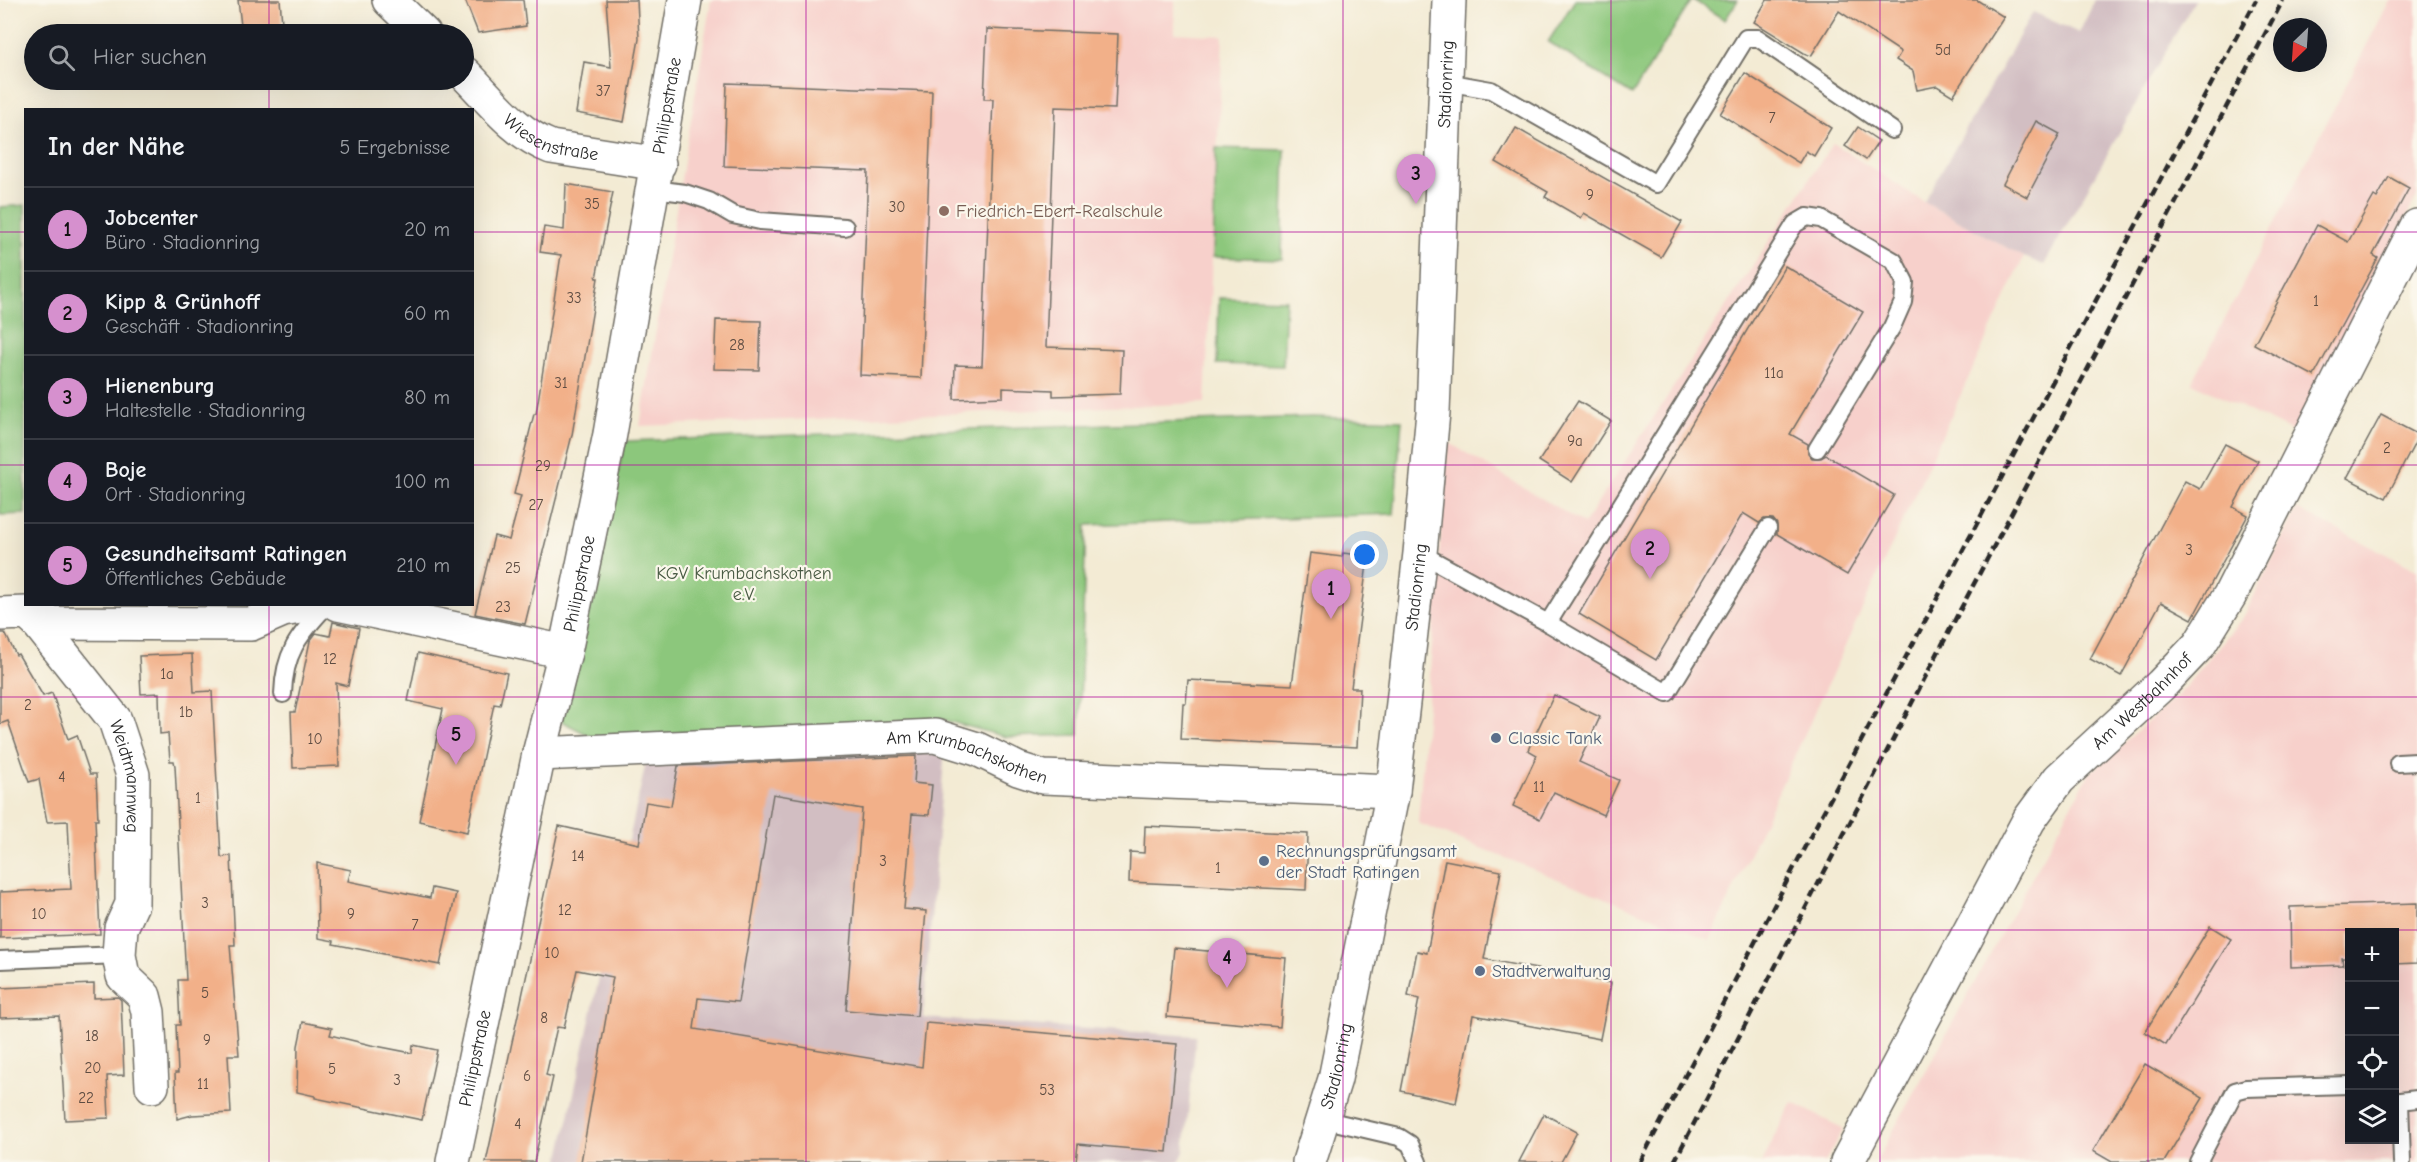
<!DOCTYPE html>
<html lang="de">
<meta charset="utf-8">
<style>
:root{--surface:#171b24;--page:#20242c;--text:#f1f3f6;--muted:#9ea1a6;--line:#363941;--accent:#d690ce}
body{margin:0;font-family:"Comic Neue",sans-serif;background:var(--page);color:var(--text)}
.controls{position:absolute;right:18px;bottom:18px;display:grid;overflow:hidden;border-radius:0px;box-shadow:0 6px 24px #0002}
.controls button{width:54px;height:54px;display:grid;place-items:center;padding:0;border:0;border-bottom:2px solid var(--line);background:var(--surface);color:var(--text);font:30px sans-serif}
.compass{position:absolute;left:2273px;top:18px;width:54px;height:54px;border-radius:50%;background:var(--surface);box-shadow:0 6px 24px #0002;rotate:205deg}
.you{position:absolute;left:1365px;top:555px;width:21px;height:21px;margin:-15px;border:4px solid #fff;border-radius:50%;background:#1a73e8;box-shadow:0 0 0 9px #1a73e833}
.badge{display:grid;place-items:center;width:39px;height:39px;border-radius:50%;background:var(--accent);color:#111;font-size:20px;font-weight:700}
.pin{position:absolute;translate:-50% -50px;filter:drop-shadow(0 2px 3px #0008)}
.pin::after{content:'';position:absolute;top:32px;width:21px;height:18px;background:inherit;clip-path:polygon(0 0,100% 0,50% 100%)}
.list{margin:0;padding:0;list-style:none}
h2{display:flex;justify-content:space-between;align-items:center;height:78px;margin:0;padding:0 24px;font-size:26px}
h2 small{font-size:20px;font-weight:400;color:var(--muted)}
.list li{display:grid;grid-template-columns:39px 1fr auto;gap:18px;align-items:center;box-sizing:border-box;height:84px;padding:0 24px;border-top:2px solid var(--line)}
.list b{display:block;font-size:22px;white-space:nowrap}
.list p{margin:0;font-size:20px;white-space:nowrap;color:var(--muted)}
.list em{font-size:20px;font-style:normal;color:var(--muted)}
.icon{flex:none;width:33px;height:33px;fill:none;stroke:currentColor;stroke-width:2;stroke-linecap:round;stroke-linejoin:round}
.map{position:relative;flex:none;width:2417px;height:1162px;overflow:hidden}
.search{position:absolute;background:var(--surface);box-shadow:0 6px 24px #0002;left:24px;top:24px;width:450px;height:66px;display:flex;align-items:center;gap:15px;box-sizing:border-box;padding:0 21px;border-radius:33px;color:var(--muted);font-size:22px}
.panel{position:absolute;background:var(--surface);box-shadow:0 6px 24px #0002;left:24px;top:108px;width:450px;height:498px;border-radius:0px}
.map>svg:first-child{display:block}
.built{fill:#f7d0cb;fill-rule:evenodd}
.industrial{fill:#d2bec2}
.green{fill:#8cc77b;stroke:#5c7953;stroke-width:1.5}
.building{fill:#f2b089}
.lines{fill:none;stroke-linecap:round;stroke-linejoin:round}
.lane-casing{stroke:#716e66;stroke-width:20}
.street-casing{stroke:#716e66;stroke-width:36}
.secondary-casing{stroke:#716e66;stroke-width:36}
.lane{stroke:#fff;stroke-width:16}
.street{stroke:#fff;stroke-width:33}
.secondary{stroke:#fff;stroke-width:33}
.rail{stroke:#2b2b2b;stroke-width:4.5;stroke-dasharray:9 4.5;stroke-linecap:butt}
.grid{fill:none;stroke:#b5179e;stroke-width:1.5;stroke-opacity:0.55}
.education-dot{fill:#8d6e63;stroke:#fbf7ec;stroke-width:2}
.service-dot{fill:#5c6f8a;stroke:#fbf7ec;stroke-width:2}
.labels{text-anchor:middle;stroke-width:4.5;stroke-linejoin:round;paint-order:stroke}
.number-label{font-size:15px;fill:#5d4c42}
.street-label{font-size:18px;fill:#2b2b2b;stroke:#fbf7ec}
.education-label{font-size:18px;fill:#785e54;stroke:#fbf7ec;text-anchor:start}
.park-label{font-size:18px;fill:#485a43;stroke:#fbf7ec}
.service-label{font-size:18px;fill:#4e5e75;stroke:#fbf7ec;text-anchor:start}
</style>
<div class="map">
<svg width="2417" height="1162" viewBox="0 0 2417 1162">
<rect width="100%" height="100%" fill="#fbf7ec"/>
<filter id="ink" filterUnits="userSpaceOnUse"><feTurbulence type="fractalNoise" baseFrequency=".0167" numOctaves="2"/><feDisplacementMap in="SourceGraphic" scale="12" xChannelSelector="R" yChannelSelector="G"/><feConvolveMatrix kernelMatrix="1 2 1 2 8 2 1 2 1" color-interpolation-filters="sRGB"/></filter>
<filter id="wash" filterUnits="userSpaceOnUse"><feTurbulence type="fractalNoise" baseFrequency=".008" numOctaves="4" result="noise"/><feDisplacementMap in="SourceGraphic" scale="24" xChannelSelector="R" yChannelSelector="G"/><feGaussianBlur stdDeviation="1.35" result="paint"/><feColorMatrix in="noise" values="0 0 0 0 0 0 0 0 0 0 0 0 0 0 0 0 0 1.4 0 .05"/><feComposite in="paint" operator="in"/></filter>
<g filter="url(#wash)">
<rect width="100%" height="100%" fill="#f3ebd4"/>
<g class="built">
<polygon points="711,0 1175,0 1175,33 1223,36 1205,403 640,426"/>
<polygon points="2390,0 2417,0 2417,197 2293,432 2192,383"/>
<polygon points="1833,143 1924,202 2024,257 1710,940 1418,823 1448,442 1584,524"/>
<path d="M2297 509 2417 570V1162H1876L2089 774 2179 694 2244 616ZM2350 932H2394V1140H2350Z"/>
<polygon points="1792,1102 1843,1129 1825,1162 1762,1162"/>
</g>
<g class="industrial">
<polygon points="2095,0 2195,0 2044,265 2024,257 1924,202 2033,12 2079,33"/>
<polygon points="945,748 923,1018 1196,1036 1184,1152 1179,1162 559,1162 646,762"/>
</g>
<g class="green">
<polygon points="1575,0 1692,0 1632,95 1548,42"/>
<polygon points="1693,0 1738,0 1725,20"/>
<polygon points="1216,148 1285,150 1282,259 1213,257"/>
<polygon points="25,205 25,514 0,515 0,207"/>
<polygon points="1219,298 1286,300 1283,366 1217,364"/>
<polygon points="1312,417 1402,420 1394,514 1086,525 1079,735 1006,737 944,720 594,738 561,721 625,441"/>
</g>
<g id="blocks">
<g class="building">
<polygon points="238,0 280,0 283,34 242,34"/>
<polygon points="465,0 523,0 526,26 478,33"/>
<polygon points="606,0 637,0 639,39 624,122 576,113 584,62 611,67"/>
<polygon points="1767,0 1977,0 2004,17 1953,96 1937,86 1917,90 1913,71 1896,60 1901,52 1839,11 1811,56 1804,53 1754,22"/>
<polygon points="987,29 1118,34 1115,109 1055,107 1046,347 1122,350 1120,394 1053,396 1053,390 1003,388 1003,397 954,399 955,365 982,366 993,99 984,99"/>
<polygon points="1745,73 1831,128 1814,156 1806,151 1799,163 1720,114"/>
<polygon points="727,83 932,91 921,378 860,375 868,171 724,166"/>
<polygon points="2036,121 2060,134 2027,197 2003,184"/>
<polygon points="1858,127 1879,141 1866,160 1845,146"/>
<polygon points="1516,128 1682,222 1661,257 1584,213 1581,218 1545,197 1548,192 1496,162"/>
<polygon points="2389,177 2409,188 2373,255 2378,258 2314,376 2254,344 2317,225 2348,242 2374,196 2377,198"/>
<polygon points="566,184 613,192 596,278 598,278 572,435 525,624 475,614 494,536 509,540 521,496 514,494 534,414 536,414 561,255 540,252 544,227 564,230"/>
<polygon points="1785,266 1863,312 1790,434 1808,444 1808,453 1812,458 1821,458 1826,455 1894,495 1847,575 1777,534 1777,524 1773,519 1764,519 1759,523 1743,513 1656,660 1579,614"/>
<polygon points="716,320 761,321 759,370 714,369"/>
<polygon points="1578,401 1611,421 1572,482 1539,461"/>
<polygon points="2381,415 2417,434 2417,439 2386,498 2347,478"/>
<polygon points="2225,444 2258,461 2233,507 2248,515 2192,619 2161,602 2121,676 2090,659 2185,481 2200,489"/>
<polygon points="1310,553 1342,557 1343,553 1368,556 1351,688 1360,688 1357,747 1181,739 1183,703 1186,703 1188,680 1292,685"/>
<polygon points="333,622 359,628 348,686 336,683 339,766 293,768 291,712 295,712 310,641 316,633 330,636"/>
<polygon points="0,633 5,633 16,655 18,654 43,696 52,693 68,739 77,735 90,774 96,774 98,820 95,820 100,934 0,938 0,892 71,889 68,821 47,822 39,779 29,782 8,721 0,724"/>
<polygon points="418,653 507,673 500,705 494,704 467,832 419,821 443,709 408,701"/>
<polygon points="192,654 194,692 212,691 221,857 231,856 235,945 230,945 239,1055 228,1055 231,1113 192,1115 177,1119 175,1073 178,1073 176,1025 180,1025 178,980 186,980 175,766 174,761 170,761 168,733 160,734 159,693 141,694 139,656"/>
<polygon points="1554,695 1600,717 1579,762 1619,780 1603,815 1554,792 1540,819 1513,806 1537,755 1528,750"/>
<polygon points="916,756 914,783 932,785 929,815 912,814 904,909 926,911 917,1016 846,1010 862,809 773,794 738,1002 698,998 694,1029 922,1067 926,1023 1177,1044 1167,1152 1078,1144 1076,1162 581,1162 613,977 577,970 564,1028 557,1027 546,1075 553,1077 534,1162 486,1162 559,826 639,844 646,802 671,806 678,766"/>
<polygon points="1145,826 1308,834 1306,890 1129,882 1130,852 1144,853"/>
<polygon points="1445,860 1501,871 1484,959 1611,983 1600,1039 1473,1015 1456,1103 1401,1091 1419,999 1408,996 1417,951 1427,953"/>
<polygon points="317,863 351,870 348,881 430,898 432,888 456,893 440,965 333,944 334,941 318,938"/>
<polygon points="2417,903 2417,963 2394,964 2394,933 2349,933 2349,958 2342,958 2343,965 2291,967 2290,907"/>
<polygon points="2210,926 2231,939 2166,1045 2145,1032"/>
<polygon points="1174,948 1286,958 1280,1027 1167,1017"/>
<polygon points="94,984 94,998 118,997 121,1000 124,1075 107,1076 109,1118 65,1120 59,1016 0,1018 0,988"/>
<polygon points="303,1022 332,1028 330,1035 371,1045 412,1053 413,1045 437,1050 422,1120 315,1098 315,1096 297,1092 298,1046"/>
<polygon points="2145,1064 2203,1098 2164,1162 2112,1162 2093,1151"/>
<polygon points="1544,1114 1577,1132 1561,1162 1519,1162"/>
</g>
</g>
</g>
<g filter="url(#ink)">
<use href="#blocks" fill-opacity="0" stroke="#716e66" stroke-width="1.5"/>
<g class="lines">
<defs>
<g id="lane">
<polyline points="1446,82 1491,90 1656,184 1746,38 1758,38 1892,130"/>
<polyline points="654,189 685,193 709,201 733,215 760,221 845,227"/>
<polyline points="1768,528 1667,693 1548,623 1795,224 1807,217 1821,219 1894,261 1905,282 1903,302 1892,327 1817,449"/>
<polyline points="1420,553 1548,623"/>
<path d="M283 694C284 654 298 636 325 607"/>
<polyline points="2398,763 2417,762"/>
<polyline points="0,960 119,955"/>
<polyline points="1322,1119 1399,1137 1410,1144 1418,1162"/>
<polyline points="2198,1162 2235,1091 2246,1088 2350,1085"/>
<polyline points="2402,1162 2400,1101 2417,1099"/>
</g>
<g id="street">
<polyline points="389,0 424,34"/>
<path id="s1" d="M464 73C490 99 516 134 551 147L659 164"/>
<polyline points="338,604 565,652"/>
<polyline points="0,614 27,613 38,623 251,624 283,610 317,604"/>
<path id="s2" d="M38 623 115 720 133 775 132 904 121 928 119 955 123 976 144 996 148 1012 152 1086"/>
<path id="s3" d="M539 754 935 736 977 749 1018 769 1043 777 1393 791"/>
<path id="s4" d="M453 1162 539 754 565 652 610 434 685 0"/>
<path id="s5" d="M1847 1162 2029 820 2059 779 2161 685 2199 645 2230 595 2417 226"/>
</g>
<g id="secondary">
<path id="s6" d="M1309 1162 1335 1079 1393 791 1420 553 1433 412 1449 0"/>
</g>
</defs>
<use href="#lane" class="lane-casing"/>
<use href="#street" class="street-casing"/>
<use href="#secondary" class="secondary-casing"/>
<use href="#lane" class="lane"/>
<use href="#street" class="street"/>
<use href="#secondary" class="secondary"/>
<g class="rail">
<polyline points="1640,1162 1810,837 2256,0"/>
<polyline points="1674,1162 1958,614 2283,0"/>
</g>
</g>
</g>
<path class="grid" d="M269 0V34M537 0V1162M806 0V1162M1074 0V1162M1343 0V1162M1611 0V1162M1880 0V1162M2148 0V1162M269 80V110M0 232H26M472 232H2417M0 465H26M472 465H2417M269 604V1162M0 697H2417M0 930H2417"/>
<circle class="education-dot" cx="944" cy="211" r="6"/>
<g class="service-dot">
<circle cx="1496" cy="738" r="6"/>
<circle cx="1264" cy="861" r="6"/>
<circle cx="1480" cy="971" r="6"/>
</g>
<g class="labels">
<g class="number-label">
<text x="1943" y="55">5d</text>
<text x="603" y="96">37</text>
<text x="1772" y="123">7</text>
<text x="1590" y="200">9</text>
<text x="592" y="209">35</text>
<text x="897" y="212">30</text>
<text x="574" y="303">33</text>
<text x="2316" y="306">1</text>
<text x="737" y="350">28</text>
<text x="1774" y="378">11a</text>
<text x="561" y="388">31</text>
<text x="1575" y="446">9a</text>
<text x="2387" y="453">2</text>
<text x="543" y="471">29</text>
<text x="536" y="510">27</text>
<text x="2189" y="555">3</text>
<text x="513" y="573">25</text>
<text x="503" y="612">23</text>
<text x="330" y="664">12</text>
<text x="167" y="679">1a</text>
<text x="28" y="710">2</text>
<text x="186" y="717">1b</text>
<text x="315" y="744">10</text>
<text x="62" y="782">4</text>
<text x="1539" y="792">11</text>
<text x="198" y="803">1</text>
<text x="578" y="861">14</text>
<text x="883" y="866">3</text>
<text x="1218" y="873">1</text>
<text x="205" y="908">3</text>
<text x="565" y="915">12</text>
<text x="39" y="919">10</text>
<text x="351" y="919">9</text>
<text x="415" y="930">7</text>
<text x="552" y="958">10</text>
<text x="205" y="998">5</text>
<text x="544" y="1023">8</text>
<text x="92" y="1041">18</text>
<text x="207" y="1045">9</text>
<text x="93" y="1073">20</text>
<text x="332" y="1074">5</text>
<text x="527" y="1081">6</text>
<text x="397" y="1085">3</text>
<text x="203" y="1089">11</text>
<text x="1047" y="1095">53</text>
<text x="86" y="1103">22</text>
<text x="518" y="1129">4</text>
</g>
<g class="street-label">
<text dy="6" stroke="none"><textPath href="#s6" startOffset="1090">Stadionring</textPath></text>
<text dy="6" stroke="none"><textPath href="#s4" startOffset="1078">Philippstraße</textPath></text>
<text dy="6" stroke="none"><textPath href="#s1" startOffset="112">Wiesenstraße</textPath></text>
<text dy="6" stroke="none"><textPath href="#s4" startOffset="592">Philippstraße</textPath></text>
<text dy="6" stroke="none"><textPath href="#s6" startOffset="586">Stadionring</textPath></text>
<text dy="6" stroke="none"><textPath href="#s5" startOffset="552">Am Westbahnhof</textPath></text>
<text dy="6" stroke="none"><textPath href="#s3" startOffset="432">Am Krumbachskothen</textPath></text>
<text dy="6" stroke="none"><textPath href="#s2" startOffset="182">Weidtmannweg</textPath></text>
<text dy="6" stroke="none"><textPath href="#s4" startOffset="106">Philippstraße</textPath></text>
<text dy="6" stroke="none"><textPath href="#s6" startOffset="100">Stadionring</textPath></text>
</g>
<g class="education-label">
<text x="956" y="217">Friedrich-Ebert-Realschule</text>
</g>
<g class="park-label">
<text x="744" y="579">KGV Krumbachskothen<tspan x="744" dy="21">e.V.</tspan></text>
</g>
<g class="service-label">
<text x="1508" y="744">Classic Tank</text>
<text x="1276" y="857">Rechnungsprüfungsamt<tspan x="1276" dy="21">der Stadt Ratingen</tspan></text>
<text x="1492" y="977">Stadtverwaltung</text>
</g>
</g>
</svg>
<div class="controls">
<button>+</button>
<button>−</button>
<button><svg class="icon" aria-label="locate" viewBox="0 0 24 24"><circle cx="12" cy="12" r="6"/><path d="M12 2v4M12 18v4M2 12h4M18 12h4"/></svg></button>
<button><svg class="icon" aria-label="layers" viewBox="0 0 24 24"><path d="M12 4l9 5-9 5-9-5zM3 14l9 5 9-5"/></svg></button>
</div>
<svg class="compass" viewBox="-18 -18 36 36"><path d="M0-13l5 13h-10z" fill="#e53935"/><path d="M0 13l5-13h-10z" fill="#9ea1a6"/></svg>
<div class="you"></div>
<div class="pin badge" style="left:1331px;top:619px">1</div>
<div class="pin badge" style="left:1650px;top:579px">2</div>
<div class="pin badge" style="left:1416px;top:204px">3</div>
<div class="pin badge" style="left:1227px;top:988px">4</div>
<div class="pin badge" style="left:456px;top:765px">5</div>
<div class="search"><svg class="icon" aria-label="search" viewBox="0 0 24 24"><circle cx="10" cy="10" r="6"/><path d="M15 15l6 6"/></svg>Hier suchen</div>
<section class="panel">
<h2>In der Nähe<small>5 Ergebnisse</small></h2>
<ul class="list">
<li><span class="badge">1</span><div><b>Jobcenter</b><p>Büro · Stadionring</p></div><em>20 m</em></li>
<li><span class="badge">2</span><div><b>Kipp &amp; Grünhoff</b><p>Geschäft · Stadionring</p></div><em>60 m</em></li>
<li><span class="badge">3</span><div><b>Hienenburg</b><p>Haltestelle · Stadionring</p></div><em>80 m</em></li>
<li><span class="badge">4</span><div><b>Boje</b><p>Ort · Stadionring</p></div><em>100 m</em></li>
<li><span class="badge">5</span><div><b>Gesundheitsamt Ratingen</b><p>Öffentliches Gebäude</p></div><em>210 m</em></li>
</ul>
</section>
</div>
